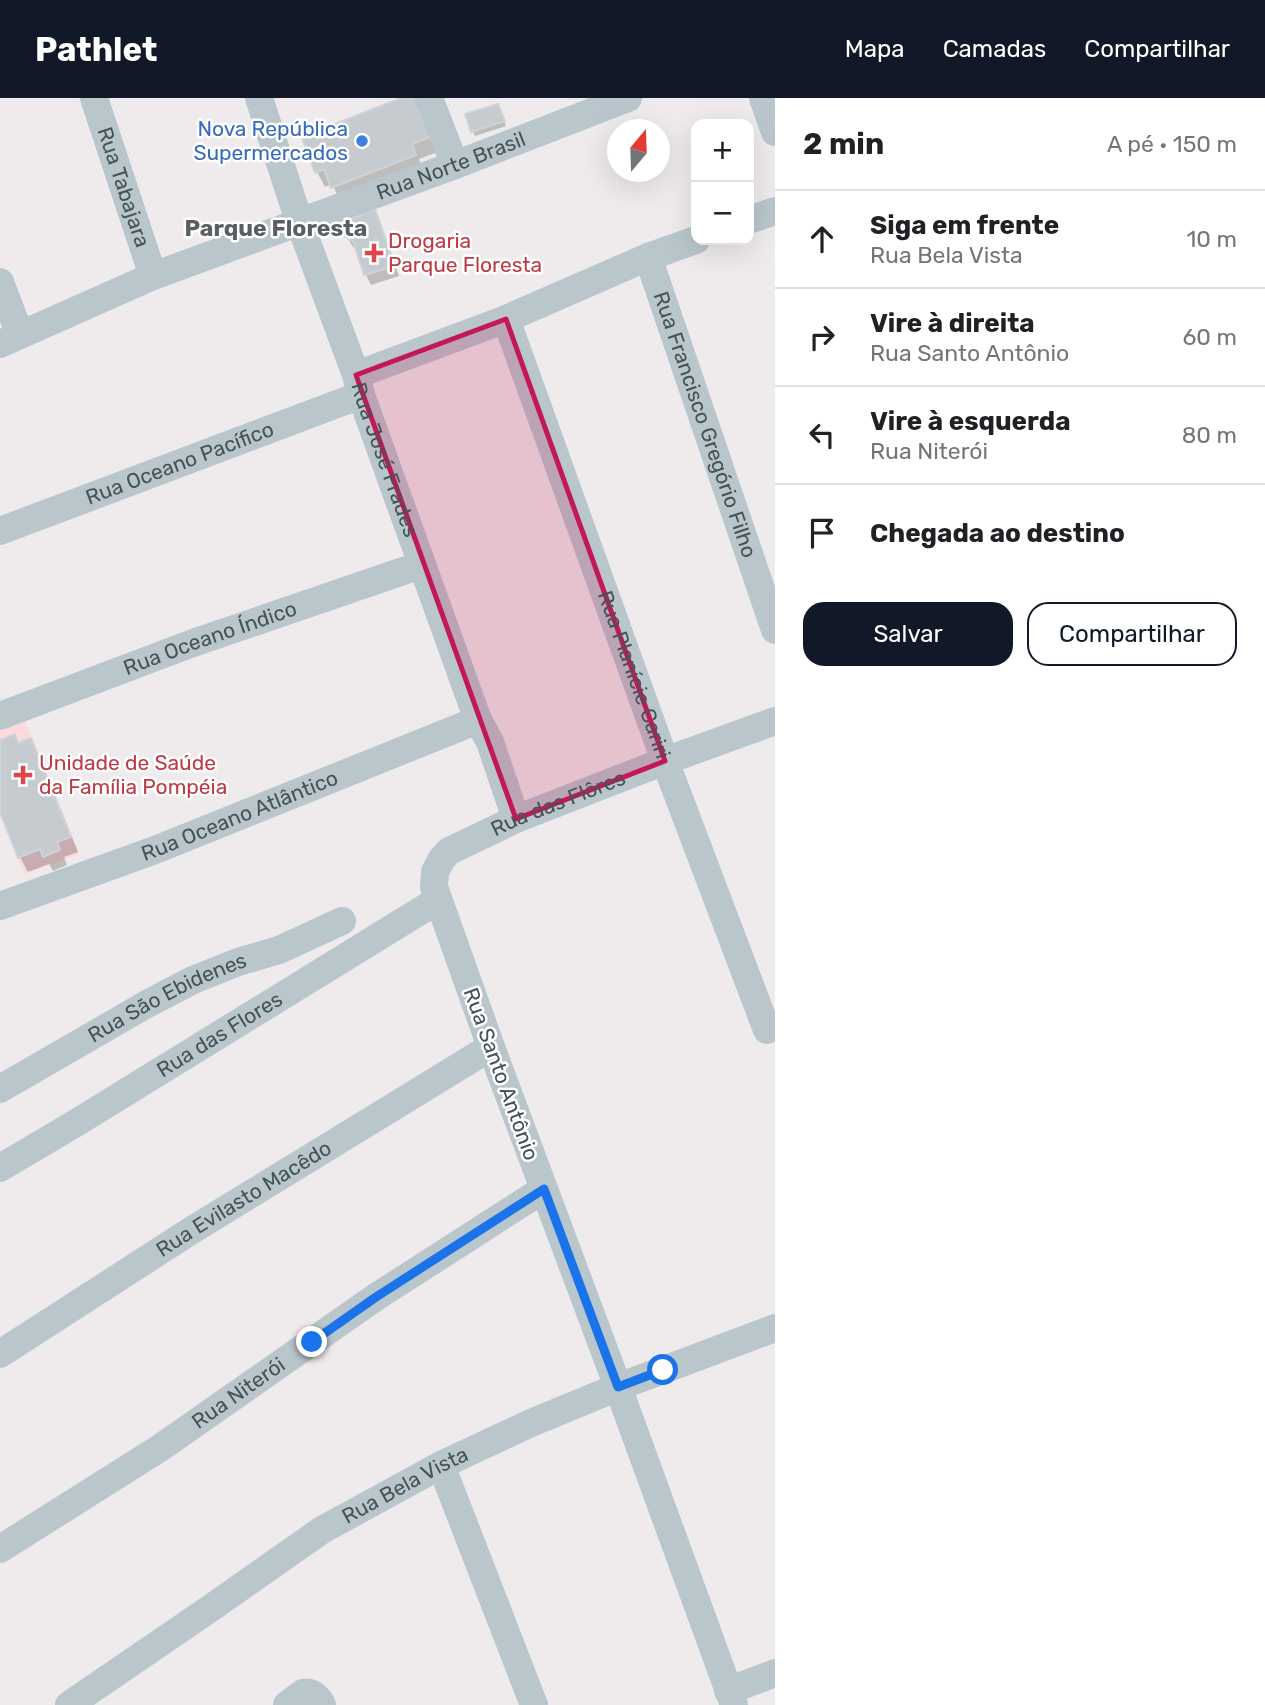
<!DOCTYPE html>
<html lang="pt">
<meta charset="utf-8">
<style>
:root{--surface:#fff;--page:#f2f2f2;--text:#202124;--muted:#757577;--line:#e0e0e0;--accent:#111827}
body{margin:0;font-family:Rubik,sans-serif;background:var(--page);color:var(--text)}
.controls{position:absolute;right:21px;top:21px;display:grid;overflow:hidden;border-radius:14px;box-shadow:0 7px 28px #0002}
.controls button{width:63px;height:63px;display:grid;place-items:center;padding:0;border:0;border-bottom:2px solid var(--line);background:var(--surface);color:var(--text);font:35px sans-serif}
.compass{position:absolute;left:607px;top:21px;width:63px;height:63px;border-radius:50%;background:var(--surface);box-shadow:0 7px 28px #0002;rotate:19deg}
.stop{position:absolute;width:21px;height:21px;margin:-16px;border:5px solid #1a73e8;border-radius:50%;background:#fff}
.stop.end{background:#1a73e8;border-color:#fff;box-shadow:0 2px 7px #0008}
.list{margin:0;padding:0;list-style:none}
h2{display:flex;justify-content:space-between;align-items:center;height:91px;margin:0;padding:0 28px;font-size:30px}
h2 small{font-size:23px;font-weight:400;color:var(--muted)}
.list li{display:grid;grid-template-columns:46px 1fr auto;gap:21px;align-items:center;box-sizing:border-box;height:98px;padding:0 28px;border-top:2px solid var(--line)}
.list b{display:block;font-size:26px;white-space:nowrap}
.list p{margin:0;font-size:23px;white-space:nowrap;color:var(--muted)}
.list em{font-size:23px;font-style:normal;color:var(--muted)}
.actions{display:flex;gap:14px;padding:21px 28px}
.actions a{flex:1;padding:16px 0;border:2px solid var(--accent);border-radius:21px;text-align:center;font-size:24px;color:var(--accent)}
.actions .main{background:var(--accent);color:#fff}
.icon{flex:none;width:38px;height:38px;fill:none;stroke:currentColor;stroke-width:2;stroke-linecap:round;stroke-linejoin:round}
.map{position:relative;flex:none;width:775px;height:1607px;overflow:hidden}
header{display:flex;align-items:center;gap:42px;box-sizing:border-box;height:98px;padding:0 35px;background:var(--accent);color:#fff}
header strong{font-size:33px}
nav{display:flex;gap:38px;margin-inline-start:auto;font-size:24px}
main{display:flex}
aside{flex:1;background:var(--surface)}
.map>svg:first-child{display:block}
.medical{fill:#fbd9dc}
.shadow{fill:#0003}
.building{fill:#c5cbcf;stroke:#cfd3d8;stroke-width:2}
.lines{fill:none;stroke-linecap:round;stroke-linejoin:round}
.street{stroke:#b9c7cc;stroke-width:28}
.route{stroke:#1a73e8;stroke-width:9}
.marked{fill:#c2185b;fill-opacity:0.2;stroke:#c2185b;stroke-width:5;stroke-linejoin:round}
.shop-dot{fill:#3f7fe0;stroke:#fff;stroke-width:2.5}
.health-dot{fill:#e0444e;stroke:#fff;stroke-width:2.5}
.labels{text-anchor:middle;stroke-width:5;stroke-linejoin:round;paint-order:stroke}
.shop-label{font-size:21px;fill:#366cbe;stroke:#fff;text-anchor:end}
.street-label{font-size:21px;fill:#445359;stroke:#fff}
.health-label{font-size:21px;fill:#be3a42;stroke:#fff;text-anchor:start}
.neighbourhood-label{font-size:23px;font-weight:bold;fill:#585e61;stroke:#fff}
</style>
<header>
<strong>Pathlet</strong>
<nav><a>Mapa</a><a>Camadas</a><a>Compartilhar</a></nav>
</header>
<main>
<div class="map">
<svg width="775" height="1607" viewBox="0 0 775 1607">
<rect width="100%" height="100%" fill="#efebec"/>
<polygon class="medical" points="25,623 79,756 25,776 0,714 0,633"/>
<g class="shadow">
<polygon points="406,0 443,52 419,61 424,73 341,104 332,86 325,89 317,74"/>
<polygon points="500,12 506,28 475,38 473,33"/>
<polygon points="375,113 380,123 399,178 371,187 366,177 358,151 353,149 347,139"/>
<polygon points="30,642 39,657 78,754 64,759 67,767 53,773 49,766 28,774 20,759 0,710 0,644 19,647"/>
</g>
<g class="building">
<polygon points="401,0 424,0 436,37 412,46 416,57 331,90 324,71 315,75 302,39"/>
<polygon points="498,6 505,23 471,34 465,16"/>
<polygon points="375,111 395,168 364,177 353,143 345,139 341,126"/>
<polygon points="15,636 18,645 31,640 71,739 57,744 60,752 43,759 40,751 18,760 0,714 0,642"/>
</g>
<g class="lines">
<g class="street">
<path id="s1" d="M94 0 153 178"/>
<path id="s2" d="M259 0 299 123 356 277 361 297 478 622 490 644 516 721"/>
<polyline points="429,0 455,67"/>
<polyline points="763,0 775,34"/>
<polyline points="749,122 775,113"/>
<path id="s3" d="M648 159 775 532"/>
<polyline points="0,184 20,237"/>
<path id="s4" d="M506 221 665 663 767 932"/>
<path id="s5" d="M0 246 153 178 455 67 628 0"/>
<polyline points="356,277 506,221 648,159 696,142"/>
<path id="s6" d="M0 433 361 297"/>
<path id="s7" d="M0 618 193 545 421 467"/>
<path id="s8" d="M0 808 155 752 478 622"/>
<path id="s9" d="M0 991 147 906 193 882 238 864 279 852 342 823"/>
<path id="s10" d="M0 1070 76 1025 438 802"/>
<path id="s11" d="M0 1256 189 1134 491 949"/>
<polyline points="441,1367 534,1607"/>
<path id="s12" d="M0 1451 160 1350 376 1199 544 1091"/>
<polyline points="728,1593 775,1575"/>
<path id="s13" d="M69 1607 208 1512 322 1432 441 1367 531 1325 618 1289 775 1230"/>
<path d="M287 1607 303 1595C312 1593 319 1600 322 1607"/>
<path id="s14" d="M734 1607 618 1289 491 949 434 789 435 774 441 762 449 753 462 747 516 721 665 663 775 623"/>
</g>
</g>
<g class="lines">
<polyline class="route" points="312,1244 376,1199 544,1091 618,1289 663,1272"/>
</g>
<path class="marked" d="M506 221 665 663 516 721 356 277Z"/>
<circle class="shop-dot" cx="362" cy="43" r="7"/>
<g class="health-dot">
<path d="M370.5 144.5h7v7h7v7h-7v7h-7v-7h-7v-7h7z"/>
<path d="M19.5 666.5h7v7h7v7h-7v7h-7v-7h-7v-7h7z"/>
</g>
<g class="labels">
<g class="shop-label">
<text x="348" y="38">Nova República<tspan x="348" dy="24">Supermercados</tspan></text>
</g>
<g class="street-label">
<text dy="7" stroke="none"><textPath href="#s5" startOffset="485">Rua Norte Brasil</textPath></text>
<text dy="7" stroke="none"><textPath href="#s1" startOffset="94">Rua Tabajara</textPath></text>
<text dy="7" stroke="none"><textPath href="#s3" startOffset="177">Rua Francisco Gregório Filho</textPath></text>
<text dy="7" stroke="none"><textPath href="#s2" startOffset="383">Rua José Frades</textPath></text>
<text dy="7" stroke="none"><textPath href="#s6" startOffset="192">Rua Oceano Pacífico</textPath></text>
<text dy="7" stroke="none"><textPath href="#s7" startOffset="224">Rua Oceano Índico</textPath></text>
<text dy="7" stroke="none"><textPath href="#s4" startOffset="378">Rua Planície Cariri</textPath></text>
<text dy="7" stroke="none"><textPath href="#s14" startOffset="1031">Rua das Flôres</textPath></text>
<text dy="7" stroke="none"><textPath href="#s8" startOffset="256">Rua Oceano Atlântico</textPath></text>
<text dy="7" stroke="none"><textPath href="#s9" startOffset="191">Rua São Ebidenes</textPath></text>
<text dy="7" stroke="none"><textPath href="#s10" startOffset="257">Rua das Flores</textPath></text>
<text transform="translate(501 976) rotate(70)" y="7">Rua Santo Antônio</text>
<text dy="7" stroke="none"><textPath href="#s11" startOffset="289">Rua Evilasto Macêdo</textPath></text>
<text dy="7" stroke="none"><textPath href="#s12" startOffset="285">Rua Niterói</textPath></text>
<text dy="7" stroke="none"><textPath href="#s13" startOffset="402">Rua Bela Vista</textPath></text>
</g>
<g class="health-label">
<text x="388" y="150">Drogaria<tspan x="388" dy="24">Parque Floresta</tspan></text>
<text x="39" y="672">Unidade de Saúde<tspan x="39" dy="24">da Família Pompéia</tspan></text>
</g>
<g class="neighbourhood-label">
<text x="276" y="138">Parque Floresta</text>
</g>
</g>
</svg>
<div class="controls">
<button>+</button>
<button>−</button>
</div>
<svg class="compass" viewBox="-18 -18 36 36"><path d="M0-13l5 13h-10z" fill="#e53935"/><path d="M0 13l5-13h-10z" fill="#757577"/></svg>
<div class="stop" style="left:663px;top:1272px"></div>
<div class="stop end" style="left:312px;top:1244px"></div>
</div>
<aside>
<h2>2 min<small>A pé · 150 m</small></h2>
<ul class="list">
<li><svg class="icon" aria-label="ahead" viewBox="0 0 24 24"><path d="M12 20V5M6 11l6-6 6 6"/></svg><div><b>Siga em frente</b><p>Rua Bela Vista</p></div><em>10 m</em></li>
<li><svg class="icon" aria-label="right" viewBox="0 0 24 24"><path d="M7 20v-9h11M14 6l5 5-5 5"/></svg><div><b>Vire à direita</b><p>Rua Santo Antônio</p></div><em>60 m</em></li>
<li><svg class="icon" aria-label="left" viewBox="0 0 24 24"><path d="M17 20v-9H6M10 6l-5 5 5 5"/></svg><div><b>Vire à esquerda</b><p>Rua Niterói</p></div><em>80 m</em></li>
<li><svg class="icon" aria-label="arrive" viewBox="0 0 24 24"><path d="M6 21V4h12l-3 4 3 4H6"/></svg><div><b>Chegada ao destino</b></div></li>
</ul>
<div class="actions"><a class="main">Salvar</a><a>Compartilhar</a></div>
</aside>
</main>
